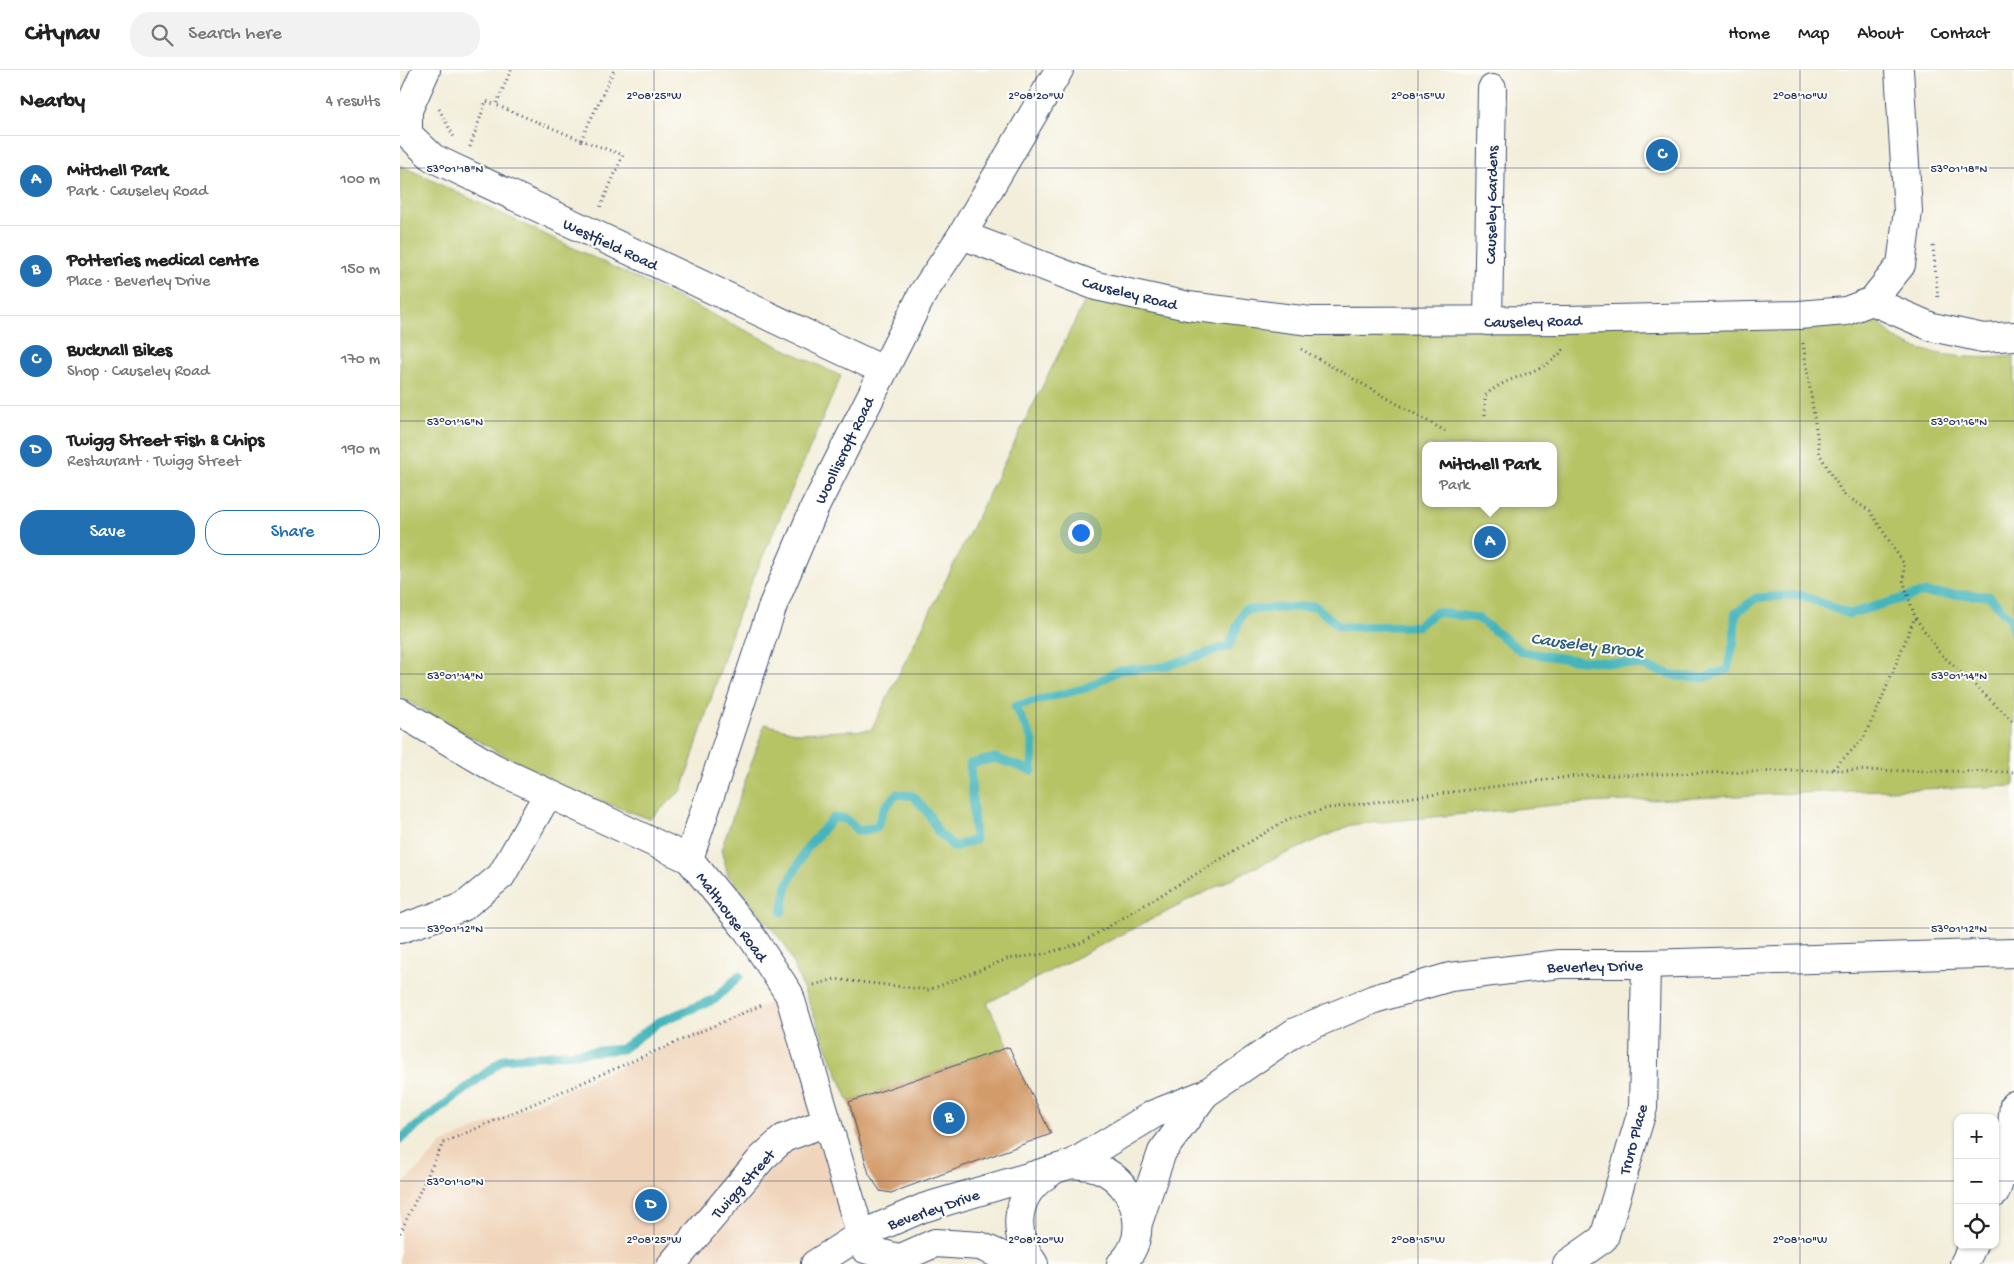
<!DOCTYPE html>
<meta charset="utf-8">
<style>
:root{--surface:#fff;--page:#f2f2f2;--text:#222;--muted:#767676;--line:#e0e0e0;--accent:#1f6fb2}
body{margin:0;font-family:"Gochi Hand",sans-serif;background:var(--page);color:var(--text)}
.controls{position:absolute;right:15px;bottom:15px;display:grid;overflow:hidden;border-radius:10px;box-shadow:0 1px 4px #0004}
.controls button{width:45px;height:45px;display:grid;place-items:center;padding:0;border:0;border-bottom:1px solid var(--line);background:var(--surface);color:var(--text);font:25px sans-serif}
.you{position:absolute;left:680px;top:462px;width:18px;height:18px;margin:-12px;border:4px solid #fff;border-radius:50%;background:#1a73e8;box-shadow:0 0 0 8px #1a73e833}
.badge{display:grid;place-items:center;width:32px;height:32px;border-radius:50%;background:var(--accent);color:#fff;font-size:16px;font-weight:700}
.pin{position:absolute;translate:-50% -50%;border:2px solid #fff;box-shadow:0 1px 5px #0006}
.popup{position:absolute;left:1022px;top:372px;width:135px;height:65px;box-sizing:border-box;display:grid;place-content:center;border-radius:10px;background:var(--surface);filter:drop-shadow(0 1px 4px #0005);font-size:16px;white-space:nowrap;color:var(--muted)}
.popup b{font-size:19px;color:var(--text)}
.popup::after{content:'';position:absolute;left:50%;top:100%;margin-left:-10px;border:10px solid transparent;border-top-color:var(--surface)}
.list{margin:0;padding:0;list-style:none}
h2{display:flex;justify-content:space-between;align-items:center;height:65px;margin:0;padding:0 20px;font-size:21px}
h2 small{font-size:16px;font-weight:400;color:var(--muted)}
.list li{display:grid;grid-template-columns:32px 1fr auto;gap:15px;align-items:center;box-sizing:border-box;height:90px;padding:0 20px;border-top:1px solid var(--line)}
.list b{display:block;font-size:19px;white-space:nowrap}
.list p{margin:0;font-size:16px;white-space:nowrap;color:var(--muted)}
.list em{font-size:16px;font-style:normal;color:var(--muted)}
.actions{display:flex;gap:10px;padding:15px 20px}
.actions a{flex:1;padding:11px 0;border:1px solid var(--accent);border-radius:20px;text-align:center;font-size:18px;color:var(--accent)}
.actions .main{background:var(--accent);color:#fff}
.icon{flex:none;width:28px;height:28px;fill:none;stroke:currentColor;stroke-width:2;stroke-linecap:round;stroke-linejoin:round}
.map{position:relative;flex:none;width:1614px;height:1194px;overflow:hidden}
header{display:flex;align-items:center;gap:30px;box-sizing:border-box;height:70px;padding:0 25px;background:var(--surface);border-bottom:1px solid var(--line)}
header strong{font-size:24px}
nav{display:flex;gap:28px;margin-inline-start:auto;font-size:18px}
.search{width:350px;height:45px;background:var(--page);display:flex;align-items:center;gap:12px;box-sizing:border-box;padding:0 18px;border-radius:20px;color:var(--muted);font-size:19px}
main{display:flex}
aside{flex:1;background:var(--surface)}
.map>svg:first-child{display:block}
.built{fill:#f0d5bc}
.green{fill:#b7c466;stroke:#697a62;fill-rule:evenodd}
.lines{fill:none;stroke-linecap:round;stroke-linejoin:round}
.stream{stroke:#45b5bb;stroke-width:9}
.building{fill:#d39b6b}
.minor-casing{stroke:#3b4c71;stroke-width:30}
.path{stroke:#3b4c71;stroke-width:3;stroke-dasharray:1 4;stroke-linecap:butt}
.minor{stroke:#fff;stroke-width:28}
.ticks{fill:none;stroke:#1b2f5e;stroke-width:1;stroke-opacity:0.45}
.labels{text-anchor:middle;stroke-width:4;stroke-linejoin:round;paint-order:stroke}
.street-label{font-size:16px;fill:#1b2f5e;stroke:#fdfcf7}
.water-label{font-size:18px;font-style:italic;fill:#2a5e7f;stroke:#fdfcf7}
.ticks-label{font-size:12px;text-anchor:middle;fill:#1b2f5e;stroke:#fdfcf7;stroke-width:4;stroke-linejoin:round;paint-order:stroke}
</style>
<header>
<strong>Citynav</strong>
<div class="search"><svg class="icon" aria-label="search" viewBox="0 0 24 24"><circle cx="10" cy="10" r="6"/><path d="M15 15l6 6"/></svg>Search here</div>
<nav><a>Home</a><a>Map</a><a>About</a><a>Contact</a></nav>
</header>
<main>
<aside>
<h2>Nearby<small>4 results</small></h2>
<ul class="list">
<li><span class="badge">A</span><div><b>Mitchell Park</b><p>Park · Causeley Road</p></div><em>100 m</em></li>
<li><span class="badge">B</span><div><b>Potteries medical centre</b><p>Place · Beverley Drive</p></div><em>150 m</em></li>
<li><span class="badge">C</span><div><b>Bucknall Bikes</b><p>Shop · Causeley Road</p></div><em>170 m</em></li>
<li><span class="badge">D</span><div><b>Twigg Street Fish &amp; Chips</b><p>Restaurant · Twigg Street</p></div><em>190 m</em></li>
</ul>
<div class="actions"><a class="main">Save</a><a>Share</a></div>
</aside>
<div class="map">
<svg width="1614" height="1194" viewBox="0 0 1614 1194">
<rect width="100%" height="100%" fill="#fdfcf7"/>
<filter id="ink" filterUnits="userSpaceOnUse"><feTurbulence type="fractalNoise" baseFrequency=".02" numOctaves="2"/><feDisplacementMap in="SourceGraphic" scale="10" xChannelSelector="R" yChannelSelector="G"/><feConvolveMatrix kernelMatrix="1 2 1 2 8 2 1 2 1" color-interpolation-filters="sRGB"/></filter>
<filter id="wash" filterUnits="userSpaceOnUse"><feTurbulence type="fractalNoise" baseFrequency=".0096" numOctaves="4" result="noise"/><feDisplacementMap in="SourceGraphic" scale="20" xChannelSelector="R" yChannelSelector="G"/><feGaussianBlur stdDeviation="1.12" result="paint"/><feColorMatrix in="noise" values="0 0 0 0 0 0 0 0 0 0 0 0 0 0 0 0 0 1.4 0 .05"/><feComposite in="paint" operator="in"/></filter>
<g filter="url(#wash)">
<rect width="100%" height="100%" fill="#f3eeda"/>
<polygon class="built" points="389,924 460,1165 424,1194 0,1194 0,1117 43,1073"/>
<g class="green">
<polygon points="0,95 441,306 338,544 282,720 250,749 157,715 0,627"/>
<path d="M688 225 778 245 1469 239C1477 248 1485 261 1495 268 1523 287 1582 290 1614 286V716L1421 722 1166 734 951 755 849 800 587 933 609 977 449 1032 386 876 328 805 321 780 365 654 398 663 471 660ZM1026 376H1154V433H1026Z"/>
</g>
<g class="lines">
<g class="stream">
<polyline points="382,842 387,815 407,778 433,748 446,749 458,761 477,757 484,738 497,724 513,726 528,743 538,762 554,777 575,770 570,694 595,688 632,701 633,671 615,636 686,618 720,600 763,597 829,576 844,540 915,536 940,557 1017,556 1036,542 1078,548 1122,582 1168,589 1240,595 1276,606 1303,608 1327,600 1334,571 1335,544 1356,528 1401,525 1449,544 1521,523 1589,526 1611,550 1614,563"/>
<polyline points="0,1069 104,989 222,979 259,952 315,929 339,906"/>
</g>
</g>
<g id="blocks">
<polygon class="building" points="609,977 651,1064 491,1123 480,1121 469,1104 449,1032"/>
</g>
</g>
<g filter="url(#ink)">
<use href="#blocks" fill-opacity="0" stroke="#3b4c71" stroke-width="1"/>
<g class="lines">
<defs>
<g id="minor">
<polyline points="26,0 8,40 8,64 33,88 483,300"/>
<polyline points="562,165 696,216 788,236 910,251 1165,250 1399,245 1446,241 1472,231 1501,195 1508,141 1499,0"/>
<polyline points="1472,231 1532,257 1583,268 1614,266"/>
<polyline points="1088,251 1092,19"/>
<polyline points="0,642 94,698 289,789 348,861 389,924 465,1179 498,1188"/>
<polyline points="289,789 373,535 414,439 523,223 562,165 659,0"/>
<polyline points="0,859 63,837 101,806 148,724"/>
<polyline points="672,1094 754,1044 805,1024 895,962 974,929 1050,907 1160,894 1246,894 1614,883"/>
<polyline points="1595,1123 1609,1085 1614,1035"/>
<polyline points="739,1150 762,1082 805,1024"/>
<polyline points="272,1194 362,1088 384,1068 427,1052"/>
<path d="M415 1194 460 1165 523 1138 672 1094C684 1095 695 1096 706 1102 738 1120 750 1167 721 1194"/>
<polyline points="487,1194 535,1173 580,1176 621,1194"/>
<path d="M634 1194C611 1163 614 1123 650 1103"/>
<polyline points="1167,1194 1204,1168 1243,1038 1246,894"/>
<polyline points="1564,1194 1573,1175"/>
</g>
</defs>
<use href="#minor" class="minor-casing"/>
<g class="path">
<polyline points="111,0 96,35 181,70 214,0"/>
<polyline points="39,39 54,67"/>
<polyline points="181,70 223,85 200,138"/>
<polyline points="70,77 86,31 96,35"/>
<polyline points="1533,176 1538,229"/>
<polyline points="1403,273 1420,385 1443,424 1470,441 1504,494 1503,510 1515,547 1539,582 1614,652"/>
<polyline points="901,279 1045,361"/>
<path d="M1085 345V326C1106 304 1147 305 1165 277"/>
<polyline points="1433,699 1463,669 1478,638 1515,547"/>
<polyline points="414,915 435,909 529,920 607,889 644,884 681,873 888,749 929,738 1176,706 1432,700 1614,702"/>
<polyline points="0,1163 43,1073 364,934"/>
</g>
<use href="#minor" class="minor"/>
</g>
</g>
<path class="ticks" d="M254 0V1194M636 0V1194M1018 0V1194M1400 0V1194M0 98H1614M0 351H1614M0 604H1614M0 858H1614M0 1111H1558M1595 1111H1614"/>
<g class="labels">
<g class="street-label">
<text transform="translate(1090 135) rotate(-89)" y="6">Causeley Gardens</text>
<text transform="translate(211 173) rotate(25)" y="6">Westfield Road</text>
<text transform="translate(730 222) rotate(14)" y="6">Causeley Road</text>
<text transform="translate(1133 250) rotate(-1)" y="6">Causeley Road</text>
<text transform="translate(443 380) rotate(-64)" y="6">Woolliscroft Road</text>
<text transform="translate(333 846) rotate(53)" y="6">Malthouse Road</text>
<text transform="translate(1195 895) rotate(-1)" y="6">Beverley Drive</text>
<text transform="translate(1232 1069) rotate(-75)" y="6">Truro Place</text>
<text transform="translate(342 1113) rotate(-48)" y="6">Twigg Street</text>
<text transform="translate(533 1138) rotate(-19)" y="6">Beverley Drive</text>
</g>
<g class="water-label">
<text transform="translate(1187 574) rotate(7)" y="6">Causeley Brook</text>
</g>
</g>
<g class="ticks-label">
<text x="254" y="29">2°08'25"W</text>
<text x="636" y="29">2°08'20"W</text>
<text x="1018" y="29">2°08'15"W</text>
<text x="1400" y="29">2°08'10"W</text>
<text x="55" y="102">53°01'18"N</text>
<text x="1559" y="102">53°01'18"N</text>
<text x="55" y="355">53°01'16"N</text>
<text x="1559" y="355">53°01'16"N</text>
<text x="55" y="609">53°01'14"N</text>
<text x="1559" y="609">53°01'14"N</text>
<text x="55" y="862">53°01'12"N</text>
<text x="1559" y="862">53°01'12"N</text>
<text x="55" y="1115">53°01'10"N</text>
<text x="254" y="1173">2°08'25"W</text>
<text x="636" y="1173">2°08'20"W</text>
<text x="1018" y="1173">2°08'15"W</text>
<text x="1400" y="1173">2°08'10"W</text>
</g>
</svg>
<div class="controls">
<button>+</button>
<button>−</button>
<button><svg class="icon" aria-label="locate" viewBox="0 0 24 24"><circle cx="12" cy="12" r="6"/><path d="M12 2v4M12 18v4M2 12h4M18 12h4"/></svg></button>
</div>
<div class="you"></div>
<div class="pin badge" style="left:1090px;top:472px">A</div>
<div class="popup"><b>Mitchell Park</b>Park</div>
<div class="pin badge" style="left:549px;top:1048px">B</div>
<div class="pin badge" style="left:1262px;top:85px">C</div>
<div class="pin badge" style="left:251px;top:1135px">D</div>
</div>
</main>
